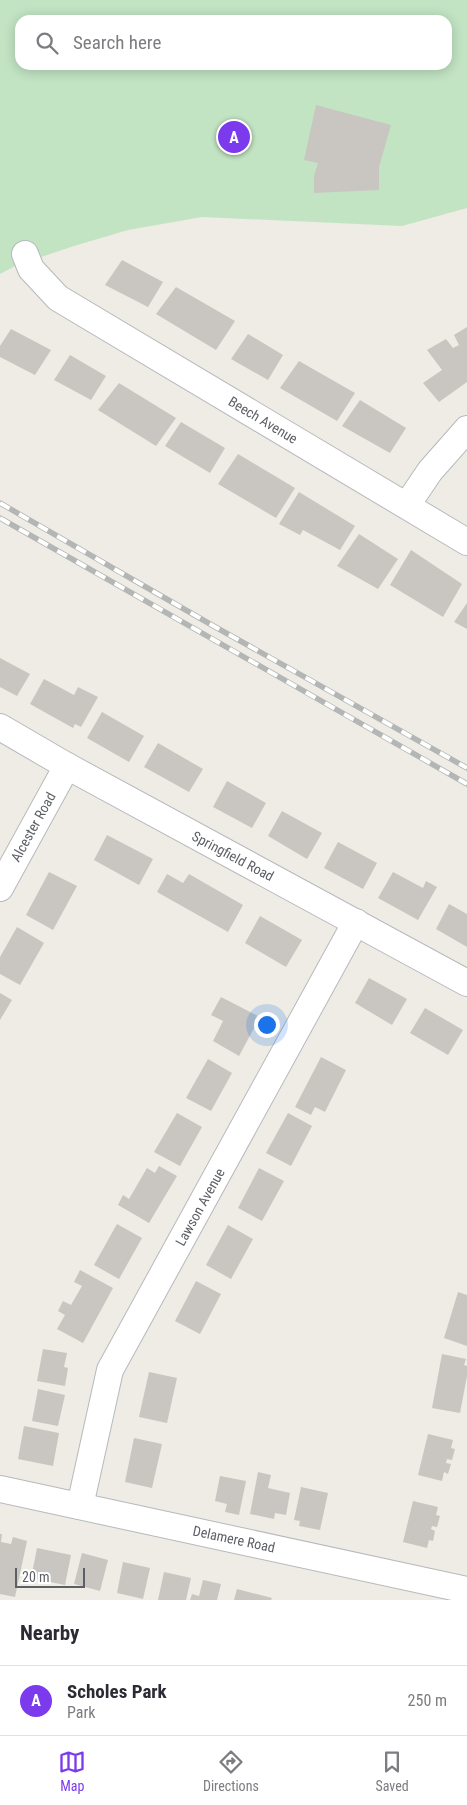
<!DOCTYPE html>
<style>
:root{--surface:#fff;--page:#f2f2f3;--text:#2b2b33;--muted:#7c7c81;--line:#e1e1e2;--accent:#7c3aed}
body{margin:0;font-family:"Roboto Condensed",sans-serif;background:var(--page);color:var(--text)}
.scale{position:absolute;left:15px;bottom:12px;width:70px;box-sizing:border-box;padding-left:5px;border:2px solid #5c5f64;border-top:0;font-size:14px;line-height:18px;white-space:nowrap;color:#5c5f64;-webkit-text-stroke:4px #fff;paint-order:stroke}
.you{position:absolute;left:266px;top:1024px;width:18px;height:18px;margin:-12px;border:4px solid #fff;border-radius:50%;background:#1a73e8;box-shadow:0 0 0 8px #1a73e833}
.badge{display:grid;place-items:center;width:32px;height:32px;border-radius:50%;background:var(--accent);color:#fff;font-size:16px;font-weight:700}
.pin{position:absolute;translate:-50% -50%;border:2px solid #fff;box-shadow:0 1px 5px #0006}
.list{margin:0;padding:0;list-style:none}
h2{display:flex;justify-content:space-between;align-items:center;height:65px;margin:0;padding:0 20px;font-size:21px}
h2 small{font-size:16px;font-weight:400;color:var(--muted)}
.list li{display:grid;grid-template-columns:32px 1fr auto;gap:15px;align-items:center;box-sizing:border-box;height:70px;padding:0 20px;border-top:1px solid var(--line)}
.list b{display:block;font-size:19px;white-space:nowrap}
.list p{margin:0;font-size:16px;white-space:nowrap;color:var(--muted)}
.list em{font-size:16px;font-style:normal;color:var(--muted)}
.icon{flex:none;width:28px;height:28px;fill:none;stroke:currentColor;stroke-width:2;stroke-linecap:round;stroke-linejoin:round}
.map{position:relative;flex:none;width:467px;height:1600px;overflow:hidden}
.search{position:absolute;background:var(--surface);box-shadow:0 2px 12px #0003;left:15px;right:15px;top:15px;height:55px;display:flex;align-items:center;gap:12px;box-sizing:border-box;padding:0 18px;border-radius:15px;color:var(--muted);font-size:19px}
.sheet{height:135px;background:var(--surface)}
nav{display:flex;justify-content:space-around;align-items:center;box-sizing:border-box;height:70px;border-top:1px solid var(--line);background:var(--surface);font-size:14px;color:var(--muted)}
nav a{display:grid;justify-items:center;gap:2px}
nav .on{color:var(--accent)}
.map>svg:first-child{display:block}
.green{fill:#c2e4c3;fill-rule:evenodd}
.building{fill:#c9c6c1}
.lines{fill:none;stroke-linecap:round;stroke-linejoin:round}
.minor-casing{stroke:#b6b9bd;stroke-width:28}
.minor{stroke:#fff;stroke-width:26}
.rail-casing{stroke:#b4b5b5;stroke-width:5.5}
.rail{stroke:#fff;stroke-width:4;stroke-dasharray:11;stroke-linecap:butt}
.labels{text-anchor:middle;stroke-width:4.5;stroke-linejoin:round;paint-order:stroke}
.street-label{font-size:14px;fill:#5c5f64;stroke:#fff}
</style>
<div class="map">
<svg width="467" height="1600" viewBox="0 0 467 1600">
<rect width="100%" height="100%" fill="#eeece4"/>
<path class="green" d="M0 0H467V208L402 226 202 217 128 230 74 246 17 265 0 274ZM20 20H447V65H20Z"/>
<g class="building">
<polygon points="316,105 391,125 379,167 379,190 314,193 314,176 318,163 304,160"/>
<polygon points="122,260 163,282 148,307 105,285"/>
<polygon points="176,287 235,321 216,350 156,314"/>
<polygon points="467,327 467,382 439,402 423,383 442,370 427,350 446,339 453,348 459,345 454,335"/>
<polygon points="11,329 51,350 35,375 0,357 0,346"/>
<polygon points="248,334 283,355 268,380 231,359"/>
<polygon points="70,355 106,376 91,400 54,380"/>
<polygon points="299,361 355,393 337,421 280,388"/>
<polygon points="119,383 176,418 156,446 98,410"/>
<polygon points="360,400 406,428 390,453 342,426"/>
<polygon points="181,422 225,448 210,473 165,446"/>
<polygon points="238,454 295,488 276,518 218,484"/>
<polygon points="299,492 355,526 340,550 303,530 300,535 279,524"/>
<polygon points="359,534 398,559 378,589 337,566"/>
<polygon points="411,550 462,584 443,617 390,585"/>
<polygon points="467,603 467,629 454,622"/>
<polygon points="0,658 30,674 17,696 0,687"/>
<polygon points="44,679 74,695 78,687 98,697 81,727 75,724 73,728 30,704"/>
<polygon points="102,712 144,736 129,762 87,738"/>
<polygon points="158,743 203,769 189,792 144,767"/>
<polygon points="227,781 266,803 252,828 213,807"/>
<polygon points="282,811 322,833 307,859 268,836"/>
<polygon points="107,835 153,859 139,885 94,860"/>
<polygon points="338,842 377,863 363,889 324,868"/>
<polygon points="49,872 77,886 53,930 26,915"/>
<polygon points="393,872 423,888 426,881 437,887 418,920 378,898"/>
<polygon points="167,874 183,883 189,874 243,905 228,932 157,892"/>
<polygon points="449,904 467,914 467,947 436,929"/>
<polygon points="260,916 302,940 286,967 245,943"/>
<polygon points="17,927 44,943 20,985 0,974 0,957"/>
<polygon points="369,978 407,999 392,1025 355,1003"/>
<polygon points="0,993 12,1000 0,1020"/>
<polygon points="221,997 260,1017 239,1056 213,1041 223,1021 211,1015"/>
<polygon points="425,1008 463,1030 448,1055 410,1033"/>
<polygon points="321,1057 346,1070 325,1112 315,1107 311,1115 295,1107"/>
<polygon points="208,1059 232,1073 211,1111 186,1098"/>
<polygon points="177,1113 202,1127 180,1166 154,1152"/>
<polygon points="288,1113 312,1126 291,1166 266,1153"/>
<polygon points="159,1166 177,1176 149,1223 118,1205 123,1195 129,1199 147,1168 155,1173"/>
<polygon points="259,1168 284,1181 262,1221 238,1208"/>
<polygon points="117,1224 142,1238 119,1279 94,1265"/>
<polygon points="228,1225 253,1239 231,1279 206,1265"/>
<polygon points="80,1270 113,1288 83,1343 57,1329 65,1315 58,1311 63,1301 71,1305 82,1286 74,1282"/>
<polygon points="196,1281 221,1294 200,1334 175,1321"/>
<polygon points="458,1292 467,1295 467,1346 444,1338"/>
<polygon points="43,1349 67,1353 64,1367 68,1368 65,1386 37,1381"/>
<polygon points="442,1354 466,1359 464,1365 467,1366 467,1376 460,1413 432,1408"/>
<polygon points="149,1372 177,1378 167,1423 139,1417"/>
<polygon points="38,1389 65,1395 58,1426 32,1421"/>
<polygon points="24,1426 59,1433 53,1466 18,1459"/>
<polygon points="428,1434 453,1440 451,1448 455,1449 452,1460 447,1459 446,1463 451,1464 448,1474 444,1472 442,1481 418,1475"/>
<polygon points="134,1438 162,1444 152,1488 125,1482"/>
<polygon points="258,1472 271,1475 268,1488 290,1493 286,1515 275,1513 274,1519 250,1514"/>
<polygon points="220,1476 246,1481 239,1515 225,1512 227,1504 215,1501"/>
<polygon points="301,1487 328,1493 320,1530 299,1526 300,1521 294,1520"/>
<polygon points="413,1501 438,1507 436,1515 440,1516 437,1527 432,1526 431,1529 435,1531 433,1541 429,1540 427,1548 403,1542"/>
<polygon points="0,1534 2,1534 1,1542 11,1544 13,1537 27,1541 15,1597 0,1594"/>
<polygon points="37,1548 71,1555 65,1585 31,1578"/>
<polygon points="82,1553 108,1560 100,1591 74,1584"/>
<polygon points="123,1562 150,1568 143,1599 117,1593"/>
<polygon points="164,1572 191,1578 186,1600 158,1600"/>
<polygon points="203,1580 221,1584 217,1600 190,1600 192,1594 199,1596"/>
<polygon points="237,1589 272,1598 271,1600 234,1600"/>
</g>
<g class="lines">
<defs>
<g id="minor">
<polyline points="25,254 31,269 58,298 467,542"/>
<polyline points="407,505 430,471 467,429"/>
<polyline points="0,727 67,766 467,983"/>
<polyline points="0,888 67,766"/>
<polyline points="0,1489 467,1590"/>
<polyline points="80,1506 110,1370 356,922"/>
</g>
</defs>
<use href="#minor" class="minor-casing"/>
<use href="#minor" class="minor"/>
<defs>
<g id="rail">
<polyline points="0,503 210,624 467,768"/>
<polyline points="0,518 467,784"/>
</g>
</defs>
<use href="#rail" class="rail-casing"/>
<use href="#rail" class="rail"/>
</g>
<g class="labels">
<g class="street-label">
<text transform="translate(263 420) rotate(31)" y="5">Beech Avenue</text>
<text transform="translate(33 827) rotate(-61)" y="5">Alcester Road</text>
<text transform="translate(233 856) rotate(28)" y="5">Springfield Road</text>
<text transform="translate(200 1207) rotate(-61)" y="5">Lawson Avenue</text>
<text transform="translate(234 1539) rotate(12)" y="5">Delamere Road</text>
</g>
</g>
</svg>
<div class="scale">20 m</div>
<div class="you"></div>
<div class="pin badge" style="left:234px;top:137px">A</div>
<div class="search"><svg class="icon" aria-label="search" viewBox="0 0 24 24"><circle cx="10" cy="10" r="6"/><path d="M15 15l6 6"/></svg>Search here</div>
</div>
<section class="sheet">
<h2>Nearby<small></small></h2>
<ul class="list">
<li><span class="badge">A</span><div><b>Scholes Park</b><p>Park</p></div><em>250 m</em></li>
</ul>
</section>
<nav>
<a class="on"><svg class="icon" aria-label="map" viewBox="0 0 24 24"><path d="M3 6l6-2 6 2 6-2v14l-6 2-6-2-6 2zM9 4v14M15 6v14"/></svg>Map</a>
<a><svg class="icon" aria-label="directions" viewBox="0 0 24 24"><path d="M12 3l9 9-9 9-9-9zM9 14v-3h6M13 9l2 2-2 2"/></svg>Directions</a>
<a><svg class="icon" aria-label="saved" viewBox="0 0 24 24"><path d="M7 4h10v16l-5-4-5 4z"/></svg>Saved</a>
</nav>
